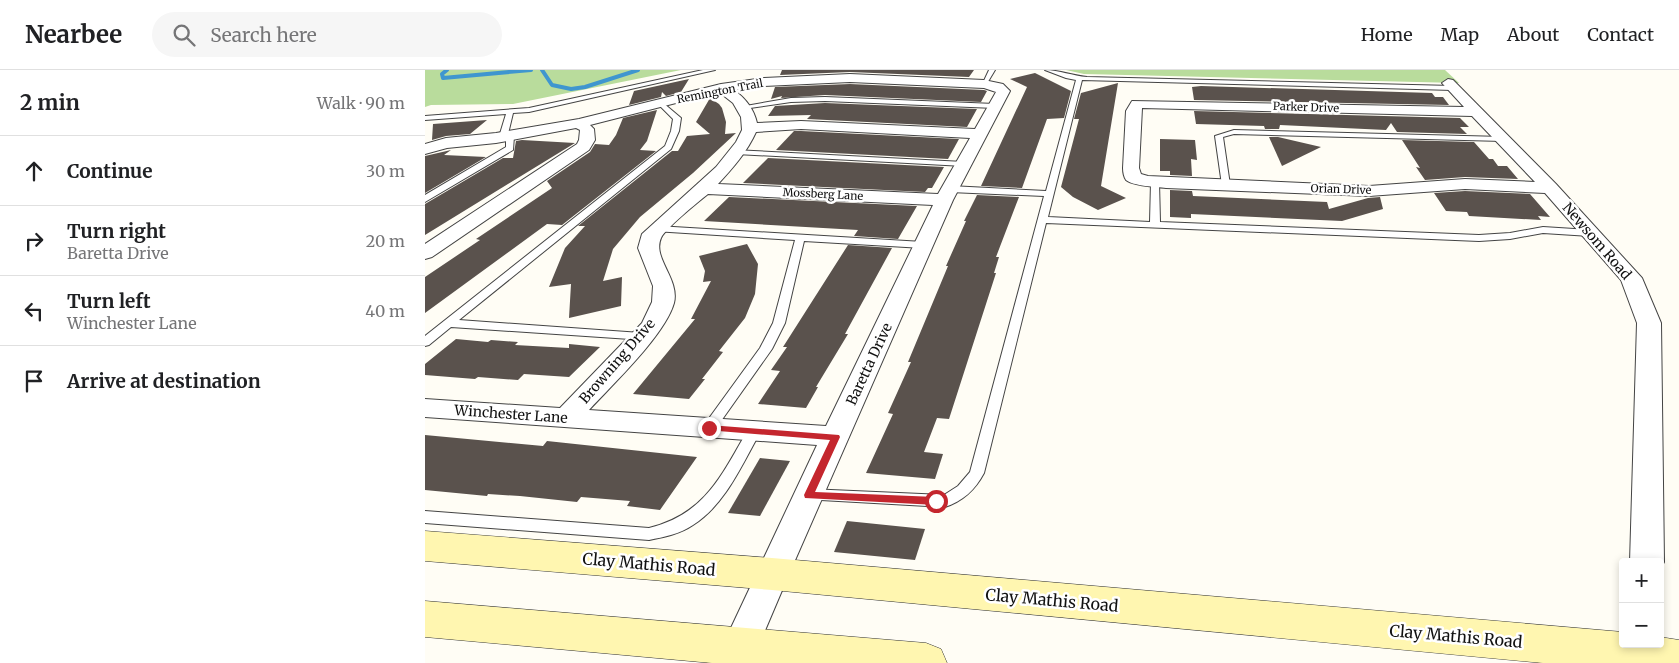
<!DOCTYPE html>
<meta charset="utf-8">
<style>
:root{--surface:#fff;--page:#f6f6f6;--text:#202124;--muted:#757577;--line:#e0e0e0}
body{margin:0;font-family:Merriweather,serif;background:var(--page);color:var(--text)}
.controls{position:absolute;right:15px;bottom:15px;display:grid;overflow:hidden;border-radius:5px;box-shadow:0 2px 8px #0003}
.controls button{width:45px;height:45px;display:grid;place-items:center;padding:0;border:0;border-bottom:1px solid var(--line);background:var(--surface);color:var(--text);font:25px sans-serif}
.stop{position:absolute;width:15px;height:15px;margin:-11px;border:4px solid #c4262e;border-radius:50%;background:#fff}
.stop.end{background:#c4262e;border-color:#fff;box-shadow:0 1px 5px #0008}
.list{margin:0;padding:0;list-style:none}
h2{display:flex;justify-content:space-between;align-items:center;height:65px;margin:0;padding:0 20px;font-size:21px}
h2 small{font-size:16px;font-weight:400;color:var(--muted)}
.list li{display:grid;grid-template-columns:32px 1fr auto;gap:15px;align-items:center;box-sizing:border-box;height:70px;padding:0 20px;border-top:1px solid var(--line)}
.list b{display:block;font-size:19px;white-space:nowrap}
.list p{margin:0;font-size:16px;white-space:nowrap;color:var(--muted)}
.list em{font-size:16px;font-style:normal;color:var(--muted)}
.icon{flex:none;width:28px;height:28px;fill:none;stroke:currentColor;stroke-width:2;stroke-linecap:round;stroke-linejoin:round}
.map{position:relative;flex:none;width:1254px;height:593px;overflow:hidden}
header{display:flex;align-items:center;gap:30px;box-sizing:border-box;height:70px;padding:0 25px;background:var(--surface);border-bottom:1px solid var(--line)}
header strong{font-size:24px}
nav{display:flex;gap:28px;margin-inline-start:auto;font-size:18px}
.search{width:350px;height:45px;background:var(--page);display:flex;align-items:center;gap:12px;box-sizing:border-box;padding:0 18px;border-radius:28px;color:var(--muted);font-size:19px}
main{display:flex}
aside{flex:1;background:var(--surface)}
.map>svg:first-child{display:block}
.forest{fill:#b9dc9c}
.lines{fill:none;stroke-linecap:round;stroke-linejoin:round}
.stream{stroke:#3f96cf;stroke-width:4}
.building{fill:#5a524d}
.lane-casing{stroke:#444;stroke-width:2}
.street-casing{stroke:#444;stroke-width:2}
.secondary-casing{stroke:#333;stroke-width:1}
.lane{fill:#fff;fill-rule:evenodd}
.street{fill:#fff;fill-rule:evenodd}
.secondary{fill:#fff6b0;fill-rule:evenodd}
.route{fill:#c4262e}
.labels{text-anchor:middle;stroke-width:5;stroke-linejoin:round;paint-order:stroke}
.far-street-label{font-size:11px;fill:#111;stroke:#fff}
.street-label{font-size:14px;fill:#111;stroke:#fff}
.near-street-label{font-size:16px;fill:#111;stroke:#fff}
</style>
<header>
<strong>Nearbee</strong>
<div class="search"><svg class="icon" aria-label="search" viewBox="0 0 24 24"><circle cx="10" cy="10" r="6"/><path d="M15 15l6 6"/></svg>Search here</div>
<nav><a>Home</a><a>Map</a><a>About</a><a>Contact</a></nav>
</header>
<main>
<aside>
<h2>2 min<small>Walk · 90 m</small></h2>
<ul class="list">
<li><svg class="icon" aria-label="ahead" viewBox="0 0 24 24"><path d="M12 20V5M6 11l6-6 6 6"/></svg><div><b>Continue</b></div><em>30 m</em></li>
<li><svg class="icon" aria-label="right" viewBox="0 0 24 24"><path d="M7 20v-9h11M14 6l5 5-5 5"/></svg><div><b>Turn right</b><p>Baretta Drive</p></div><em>20 m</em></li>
<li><svg class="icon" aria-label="left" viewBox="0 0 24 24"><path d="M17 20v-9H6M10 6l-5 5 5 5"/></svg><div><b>Turn left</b><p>Winchester Lane</p></div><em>40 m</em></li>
<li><svg class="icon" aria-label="arrive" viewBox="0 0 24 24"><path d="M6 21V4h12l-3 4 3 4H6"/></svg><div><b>Arrive at destination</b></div></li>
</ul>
</aside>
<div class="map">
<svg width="1254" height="593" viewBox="0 0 1254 593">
<rect width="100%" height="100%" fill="#fffdf5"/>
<g class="forest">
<polygon points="0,0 256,0 88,34 6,35 0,37"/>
<polygon points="641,0 1020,0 1034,13 659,4"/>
</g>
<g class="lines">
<g class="stream">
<polyline points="22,0 17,4 18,8 106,0"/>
<polyline points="117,0 127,15 146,19 160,17 213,0"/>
</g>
</g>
<g class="building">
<polygon points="357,0 549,0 544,7 425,2 355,5"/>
<polygon points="610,3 646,21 639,48 622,49 597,118 556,116 602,17 585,9"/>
<polygon points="264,9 256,22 241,26 237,22 236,27 204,35 209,21"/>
<polygon points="693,13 676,116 701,128 673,140 648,127 636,117 654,49 649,49 656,23"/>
<polygon points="425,14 559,20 562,21 556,32 400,25 356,28 357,26 346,29 350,17"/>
<polygon points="776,16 1007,23 1010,27 1018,27 1024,35 769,30 767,17"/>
<polygon points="285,28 294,34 297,38 301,52 300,64 311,63 268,103 215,147 188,179 178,211 197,207 196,236 144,248 146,214 124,217 140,178 160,156 153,156 247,81 253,81 262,66 285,64 271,52"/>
<polygon points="400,33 552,39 542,57 382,49 386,45 343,46 350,36"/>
<polygon points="232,40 222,71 215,80 231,81 137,155 122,154 0,243 0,207 55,170 51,169 127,118 122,111 165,82 170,74 184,75 191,65 198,48"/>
<polygon points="769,41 1035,48 1044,57 1035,57 1042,64 972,62 966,53 961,60 855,55 854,59 840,59 839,56 771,54"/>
<polygon points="62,50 45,64 21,66 7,70 8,54"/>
<polygon points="369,61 376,61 534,69 523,89 351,80"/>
<polygon points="844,67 853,67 896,77 857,96"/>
<polygon points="735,69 770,70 772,90 766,89 767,106 745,105 745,101 735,101"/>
<polygon points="97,70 150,73 0,165 0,134 78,88 88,88 91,71"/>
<polygon points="977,70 1049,72 1064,89 1068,89 1073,96 1082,96 1093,109 1040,107 1000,110 991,97 995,98"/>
<polygon points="26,80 19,85 61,87 0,123 0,86"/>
<polygon points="343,88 519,97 507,118 503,118 500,122 318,113"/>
<polygon points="745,120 767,121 768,126 902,132 904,139 943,128 955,127 958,139 917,151 766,144 766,148 745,147"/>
<polygon points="1040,121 1105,124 1125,147 1113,146 1116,150 1044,146 1042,142 1021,141 1009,123"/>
<polygon points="552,125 594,127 571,187 574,187 569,203 571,203 524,349 512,348 499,382 518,384 510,409 441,403 468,344 463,343 486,292 483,292 523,196 521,196 541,151 539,151"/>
<polygon points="304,127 492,136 473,169 429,166 433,160 279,151"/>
<polygon points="322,174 333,194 330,224 320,248 294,281 298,282 277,309 280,309 264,329 208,324 270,249 266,249 286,211 278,212 280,201 274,186"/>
<polygon points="423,175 467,178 420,264 423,264 391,317 393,317 381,338 333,334 355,301 346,300 362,277 358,277"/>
<polygon points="31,269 63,272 66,270 93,272 90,275 144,278 144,274 175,277 144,307 99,304 93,310 53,307 50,309 0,305 0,294"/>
<polygon points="0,365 118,376 122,371 272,387 235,440 202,436 205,431 156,427 152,432 95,426 63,424 62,426 0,420"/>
<polygon points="335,388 365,391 335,446 303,443"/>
<polygon points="422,451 500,459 490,490 409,482"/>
</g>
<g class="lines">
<defs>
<g id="lane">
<polygon points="278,0 290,0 104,42 88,43 83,64 89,66 88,80 0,132 0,125 81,77 81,68 78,69 74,67 81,44 0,50 0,46 104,38"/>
<polygon points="564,0 570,0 561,15 557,15"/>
<path d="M620 0C634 0 648 6 662 7L1028 16 1031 18 1028 20 657 10 623 147 725 152 726 112 730 109 734 112 735 152 1054 165 1085 163 1118 157 1165 160 1170 163 1165 166 1118 163 1085 169 1054 171 621 153 559 403C550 420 538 431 520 437L378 429 375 425 378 421 383 419 519 425 533 416 545 402 619 126 525 122 521 119 525 116 621 121 651 10 641 8Z"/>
<polygon points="400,27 570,34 573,36 570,38 400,31 366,32 318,39 315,37 366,28"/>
<polygon points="233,32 237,32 256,48 254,61 246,79 34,250 216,263 220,264 222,267 220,270 26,257 4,275 0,276 0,266 240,76 246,61 248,49 233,34"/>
<polygon points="809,60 1078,67 1082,69 1078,71 809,64 798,67 805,115 801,118 797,115 790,66"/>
<polygon points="308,80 539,92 543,94 539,96 311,84 308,84"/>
<polygon points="232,156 498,172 503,175 498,178 379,171 360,253 347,279 289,361 279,361 277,358 335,278 348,253 370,170 229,161 229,157"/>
<path d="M329 356 334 358 336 361C317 394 301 434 268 455 255 464 239 467 224 470L0 453V441L224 458C281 444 297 404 324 358Z"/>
</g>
<g id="street">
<path d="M425 4 559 10 578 14 585 21 528 130 364 504 333 577 335 593H297V577L392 375 0 347V329L135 338 217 253 227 232 228 216 213 178 217 164 291 97 311 72 317 60 316 47 308 33 294 22 165 55 169 59 170 70 164 80 7 187 0 189V174L152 74 154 70 155 60 151 58 71 73 22 78 0 84V74L21 68 71 63 154 49 296 14 339 8ZM425 12 559 18 571 22 550 59 376 51 332 53C329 39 320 28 309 20L339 16ZM376 59 545 68 513 124 293 114C308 98 322 82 331 62ZM283 124 508 135 401 356 164 340C188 314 240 265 249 233 255 209 227 188 236 168 240 159 273 132 283 124Z"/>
<path d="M1023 9 1028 10 1131 114 1217 208 1236 253 1239 492 1235 499V492H1205L1212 253 1196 210 1120 123 1040 119 944 126 741 118C732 117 708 116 701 110 699 107 698 102 698 98L701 41 707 31 1039 37 1017 13ZM717 38 1047 46 1110 112 1040 109 944 116 723 106 716 104 714 98Z"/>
</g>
<g id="secondary">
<polygon points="0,461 347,488 1198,562 1198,574 1235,574 1235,567 1254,570 1254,593 1118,593 347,520 0,491"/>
<polygon points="0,531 501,573 516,579 522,593 287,593 0,567"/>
</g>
</defs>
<use href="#lane" class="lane-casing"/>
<use href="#street" class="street-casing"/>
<use href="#secondary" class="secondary-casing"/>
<use href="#lane" class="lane"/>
<use href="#street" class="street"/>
<use href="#secondary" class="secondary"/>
</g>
<polygon class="route" points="284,355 414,365 415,367 390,422 511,427 516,431 511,435 380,428 379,425 405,370 281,360 279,358"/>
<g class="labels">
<g class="far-street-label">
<text transform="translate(295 21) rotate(-11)" y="4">Remington Trail</text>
<text transform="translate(881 37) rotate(2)" y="4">Parker Drive</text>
<text transform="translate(916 119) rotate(2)" y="4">Orian Drive</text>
<text transform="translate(398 124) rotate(3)" y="4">Mossberg Lane</text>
</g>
<g class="street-label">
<text transform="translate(1172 171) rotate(49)" y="5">Newsom Road</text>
<text transform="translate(192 291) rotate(-49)" y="5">Browning Drive</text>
<text transform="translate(444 294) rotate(-65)" y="5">Baretta Drive</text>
<text transform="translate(86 344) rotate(4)" y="5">Winchester Lane</text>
</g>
<g class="near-street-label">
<text transform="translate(224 494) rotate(5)" y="6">Clay Mathis Road</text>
<text transform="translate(627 530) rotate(5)" y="6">Clay Mathis Road</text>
<text transform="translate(1031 566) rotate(5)" y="6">Clay Mathis Road</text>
</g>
</g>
</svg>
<div class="controls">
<button>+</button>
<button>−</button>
</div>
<div class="stop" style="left:511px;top:431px"></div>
<div class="stop end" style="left:284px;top:358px"></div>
</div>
</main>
